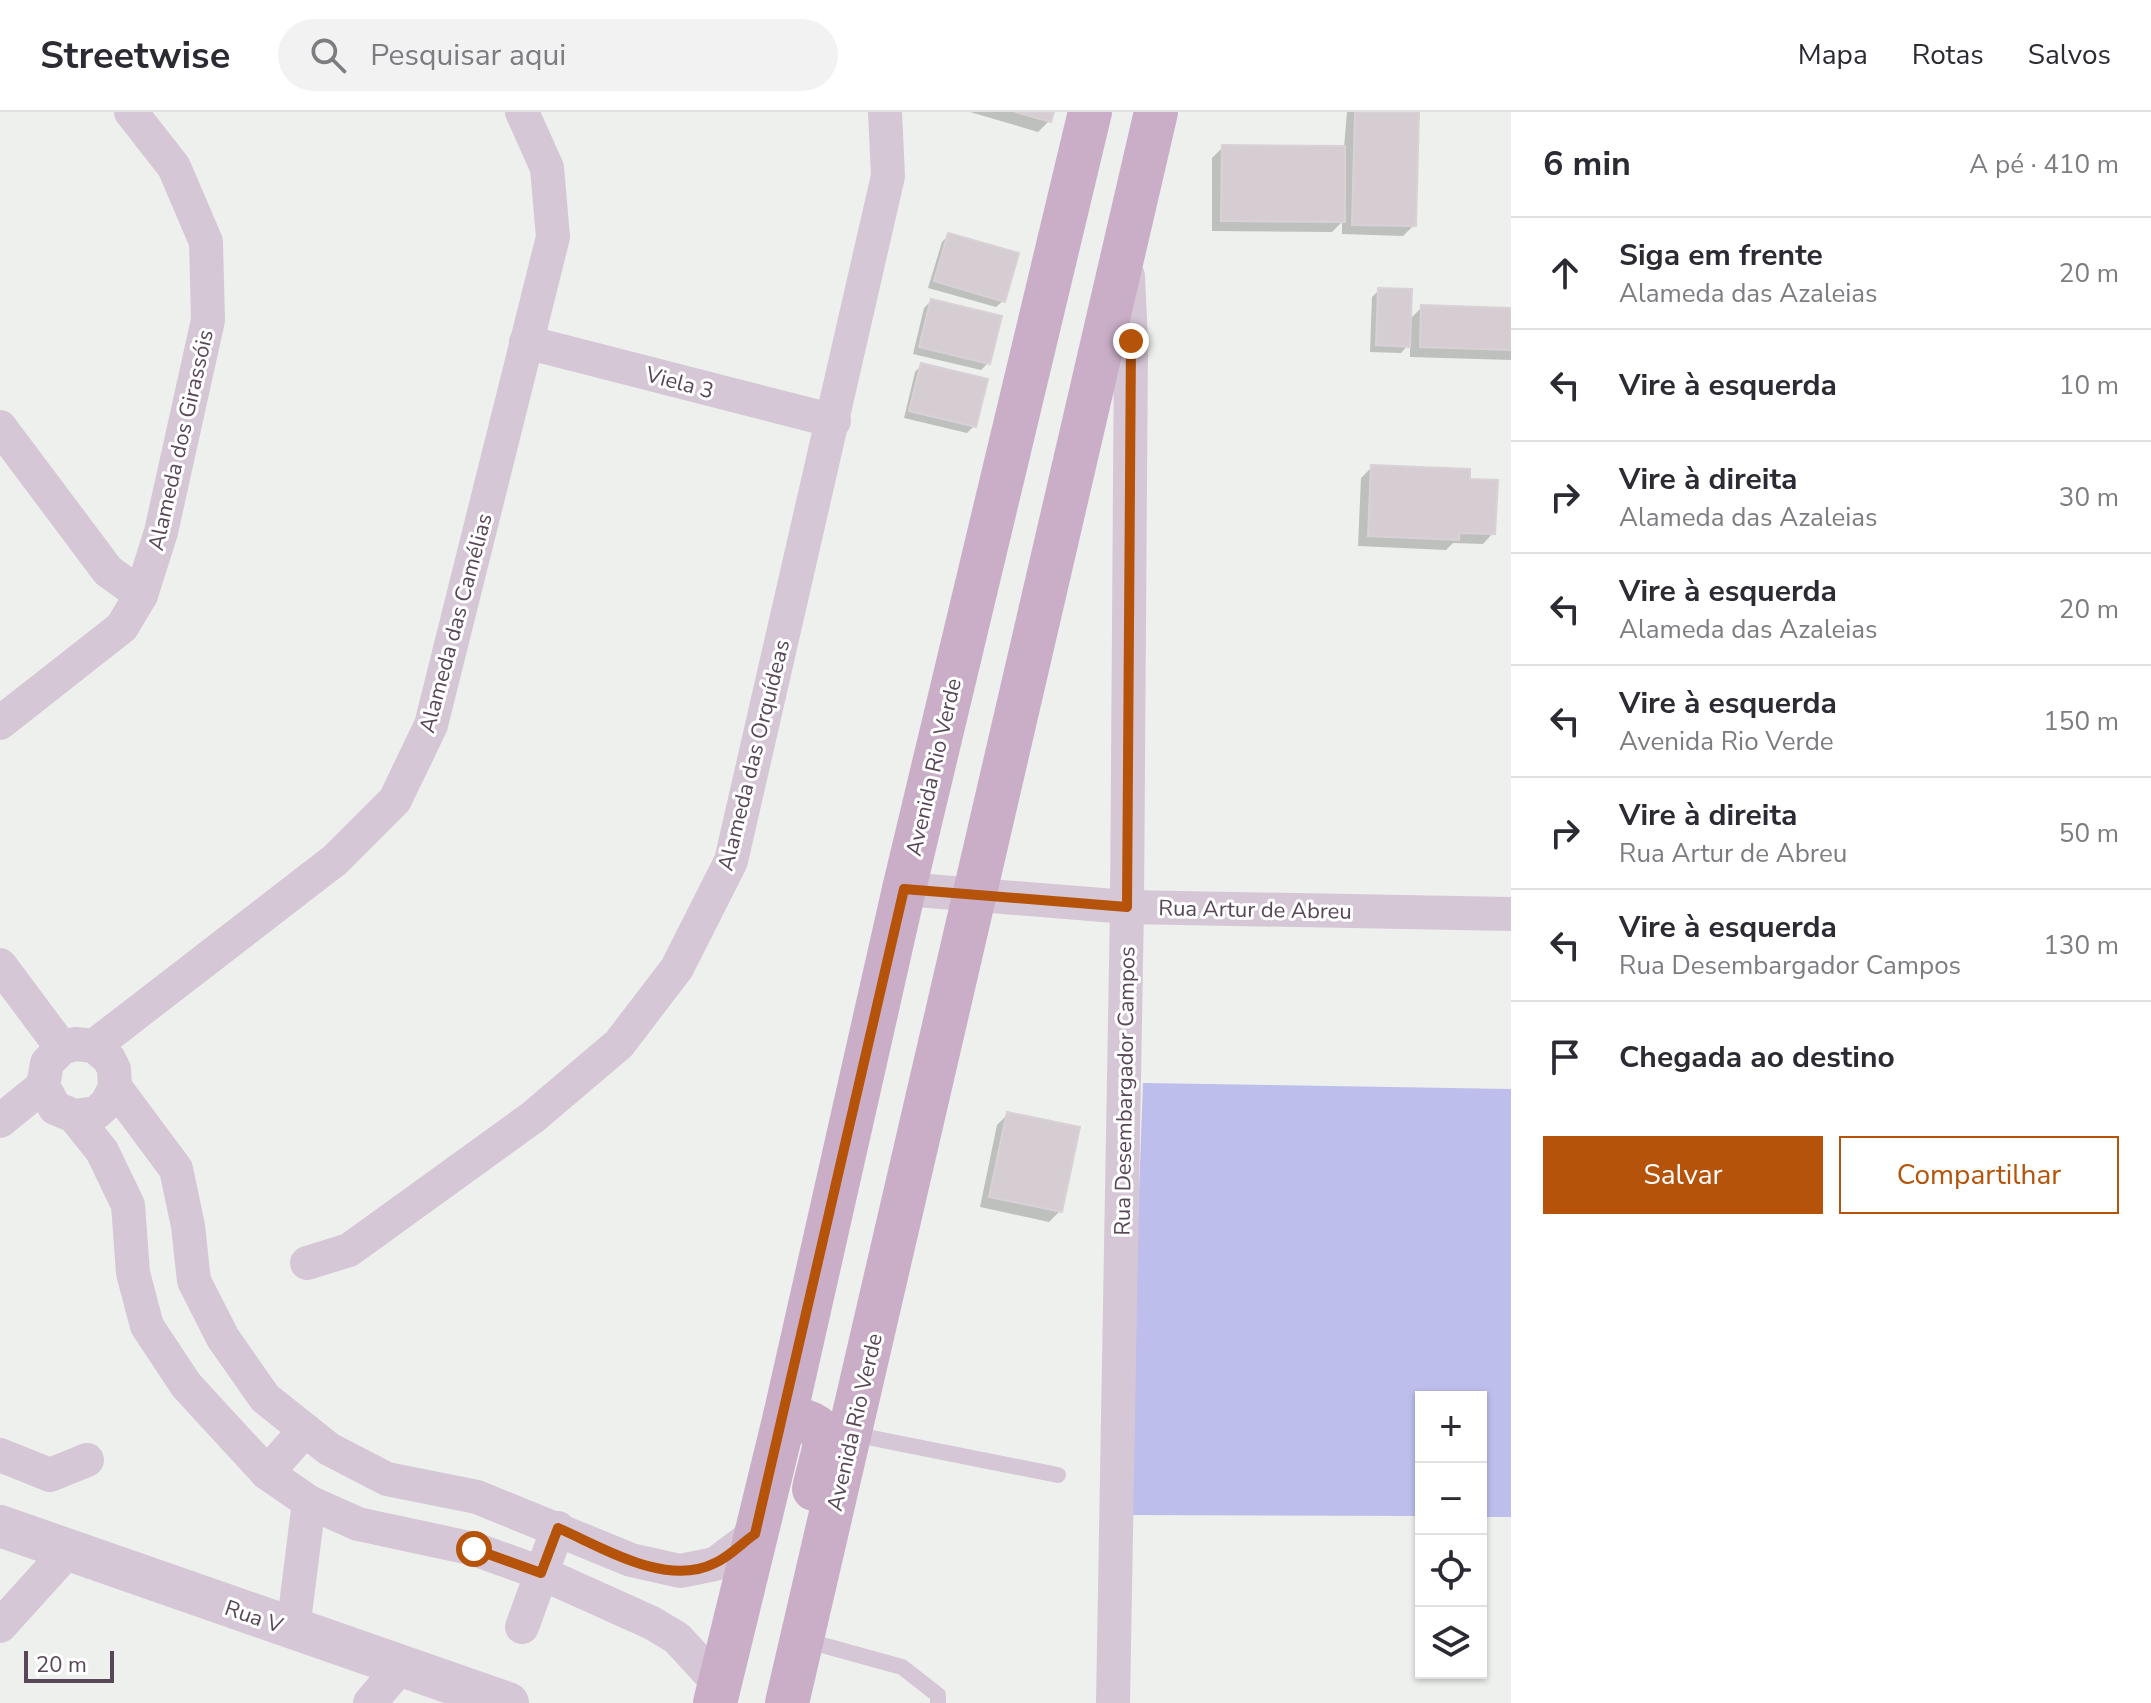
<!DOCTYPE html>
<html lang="pt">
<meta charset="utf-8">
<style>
:root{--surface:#fff;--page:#f2f2f3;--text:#2b2b33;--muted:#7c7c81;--line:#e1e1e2;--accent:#b45309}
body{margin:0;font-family:"Nunito Sans",sans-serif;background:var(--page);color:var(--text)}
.controls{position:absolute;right:24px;bottom:24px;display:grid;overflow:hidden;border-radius:0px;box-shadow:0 2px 6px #0004}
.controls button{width:72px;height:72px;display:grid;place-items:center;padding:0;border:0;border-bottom:2px solid var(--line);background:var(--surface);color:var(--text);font:40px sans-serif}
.scale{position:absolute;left:24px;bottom:20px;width:90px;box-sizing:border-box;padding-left:8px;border:4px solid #594758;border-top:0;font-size:22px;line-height:28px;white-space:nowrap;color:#594758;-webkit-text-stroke:6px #fff;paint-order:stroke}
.stop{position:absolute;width:24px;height:24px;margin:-18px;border:6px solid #b45309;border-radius:50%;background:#fff}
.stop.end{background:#b45309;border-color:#fff;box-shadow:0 2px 8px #0008}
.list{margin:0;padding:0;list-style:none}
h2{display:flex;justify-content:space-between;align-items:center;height:104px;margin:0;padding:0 32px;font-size:34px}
h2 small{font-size:26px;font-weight:400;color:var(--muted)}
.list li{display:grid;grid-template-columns:52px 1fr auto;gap:24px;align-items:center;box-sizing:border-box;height:112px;padding:0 32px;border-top:2px solid var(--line)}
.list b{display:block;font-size:30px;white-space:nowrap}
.list p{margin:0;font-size:26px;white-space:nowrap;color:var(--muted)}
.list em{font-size:26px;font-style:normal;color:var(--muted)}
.actions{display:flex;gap:16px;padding:24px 32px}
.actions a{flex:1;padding:18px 0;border:2px solid var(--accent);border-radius:0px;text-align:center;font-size:28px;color:var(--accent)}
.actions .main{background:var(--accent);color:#fff}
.icon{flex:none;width:44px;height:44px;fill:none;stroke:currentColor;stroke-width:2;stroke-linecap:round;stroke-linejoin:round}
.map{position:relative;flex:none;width:1511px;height:1591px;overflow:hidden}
header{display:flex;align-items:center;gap:48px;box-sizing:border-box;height:112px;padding:0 40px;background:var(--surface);border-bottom:2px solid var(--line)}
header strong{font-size:38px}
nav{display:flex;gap:44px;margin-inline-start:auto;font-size:28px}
.search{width:560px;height:72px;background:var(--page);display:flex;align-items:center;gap:20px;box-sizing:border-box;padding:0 28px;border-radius:44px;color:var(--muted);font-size:30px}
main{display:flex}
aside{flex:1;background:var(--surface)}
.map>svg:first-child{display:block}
.green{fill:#bdbeeb}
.shadow{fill:#0003}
.building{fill:#d5cdd2;stroke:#d8d1d6;stroke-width:2}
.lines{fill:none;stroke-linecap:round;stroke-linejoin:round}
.service{stroke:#d6c7d6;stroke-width:16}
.minor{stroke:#d6c7d6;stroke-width:34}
.tertiary{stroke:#d6c7d6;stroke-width:42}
.primary{stroke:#caaec8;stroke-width:44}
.route{stroke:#b45309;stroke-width:10}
.labels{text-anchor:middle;stroke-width:6;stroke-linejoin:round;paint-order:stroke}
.street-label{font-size:22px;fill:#594758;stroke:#fff}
</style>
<header>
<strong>Streetwise</strong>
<div class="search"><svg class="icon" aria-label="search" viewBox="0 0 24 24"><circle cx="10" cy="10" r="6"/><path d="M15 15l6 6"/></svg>Pesquisar aqui</div>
<nav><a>Mapa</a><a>Rotas</a><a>Salvos</a></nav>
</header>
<main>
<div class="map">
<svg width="1511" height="1591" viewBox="0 0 1511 1591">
<rect width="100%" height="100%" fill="#eef0ed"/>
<polygon class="green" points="1143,971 1511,977 1511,1405 1481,1405 1481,1285 1421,1285 1421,1404 1127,1403"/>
<g class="shadow">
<polygon points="970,0 1051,0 1049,9 1038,20"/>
<polygon points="1347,0 1417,0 1414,113 1403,124 1342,122 1342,110 1332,120 1212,119 1212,46 1223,35 1344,36"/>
<polygon points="949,123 1003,189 996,195 928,176 942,130"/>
<polygon points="1379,178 1409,208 1422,195 1511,198 1511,248 1410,245 1410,231 1401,241 1370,240 1372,185"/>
<polygon points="931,189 988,251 981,258 913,242 924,196"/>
<polygon points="922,253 974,314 967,321 904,306 915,260"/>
<polygon points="1372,355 1468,369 1493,421 1483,432 1453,431 1446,438 1358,434 1361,366"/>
<polygon points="1008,1002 1060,1099 1049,1110 980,1095 997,1013"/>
</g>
<g class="building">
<polygon points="1015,0 1054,0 1051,10"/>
<polygon points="1355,0 1419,0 1416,114 1352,113"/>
<polygon points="1222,33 1345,34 1345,110 1221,109"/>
<polygon points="948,121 1019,141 1005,190 934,169"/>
<polygon points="1378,176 1412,177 1410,235 1376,233"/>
<polygon points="931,187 1002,204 990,252 919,235"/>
<polygon points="1421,193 1511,196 1511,238 1420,235"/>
<polygon points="921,251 988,267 976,315 909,299"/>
<polygon points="1371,353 1470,357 1470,367 1498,368 1495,422 1459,421 1459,428 1368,424"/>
<polygon points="1007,1000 1080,1015 1062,1100 989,1085"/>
</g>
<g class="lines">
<g class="service">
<polyline points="852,1322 1058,1363"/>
<polyline points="804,1528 902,1555 938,1583 938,1591"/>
</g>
<g class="minor">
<polyline points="526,230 834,309"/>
<polyline points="0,315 108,459 141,483"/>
<polyline points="0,611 122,515 141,483 161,420 208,208 206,130 174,55 131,0"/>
<polyline points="904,777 1127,795 1511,802"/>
<polyline points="0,853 62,936"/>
<polyline points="94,934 335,748 395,688 431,613 553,125 547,56 522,0"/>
<polyline points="115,975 176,1057 188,1114 194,1169 223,1226 265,1286 329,1337 387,1367 477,1385 631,1448 680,1459 715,1452 755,1422"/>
<polyline points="74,1004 96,1001 107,991 115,975 114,957 109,947 94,934 75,932 62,936 47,951 43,974 55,996 74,1004 102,1039 128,1093 133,1161 147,1214 186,1273 267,1361 309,1390 358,1412 474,1437 541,1461 652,1511 677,1526 721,1574"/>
<polyline points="0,1009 43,974"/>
<polyline points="307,1151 349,1138 533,1005 619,932 677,856 731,749 888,64 885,0"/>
<polyline points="0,1343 50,1363 87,1348"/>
<polyline points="267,1361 305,1318"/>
<polyline points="0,1514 67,1440"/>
<polyline points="522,1515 558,1416"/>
<polyline points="293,1517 309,1390"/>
<polyline points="370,1591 401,1554"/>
<polyline points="1113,1591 1127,795 1131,229 1128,164"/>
</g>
<polyline class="tertiary" points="0,1414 508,1591"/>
<g class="primary">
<path d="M785 1304C840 1315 824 1330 814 1377"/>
<polyline points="715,1591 785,1304 904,777 1090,0"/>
<polyline points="787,1591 1156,0"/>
</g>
</g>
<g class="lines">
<path class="route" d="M474 1437 541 1461 558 1416C602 1435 666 1476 715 1451 729 1445 742 1431 755 1422L904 777 1127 795 1131 229"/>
</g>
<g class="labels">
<g class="street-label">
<text transform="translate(680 270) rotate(15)" y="8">Viela 3</text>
<text transform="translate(180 328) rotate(-77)" y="8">Alameda dos Girassóis</text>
<text transform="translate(455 511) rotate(-75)" y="8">Alameda das Camélias</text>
<text transform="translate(753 643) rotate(-76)" y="8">Alameda das Orquídeas</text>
<text transform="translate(933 655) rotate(-77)" y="8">Avenida Rio Verde</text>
<text transform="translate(1255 797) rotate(1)" y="8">Rua Artur de Abreu</text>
<text transform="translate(1124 979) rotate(-89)" y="8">Rua Desembargador Campos</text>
<text transform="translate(854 1310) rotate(-77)" y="8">Avenida Rio Verde</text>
<text transform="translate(254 1504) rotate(19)" y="8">Rua V</text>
</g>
</g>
</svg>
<div class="controls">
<button>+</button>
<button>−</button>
<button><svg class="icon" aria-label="locate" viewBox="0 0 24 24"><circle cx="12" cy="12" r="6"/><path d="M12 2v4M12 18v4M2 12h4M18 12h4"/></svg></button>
<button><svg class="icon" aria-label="layers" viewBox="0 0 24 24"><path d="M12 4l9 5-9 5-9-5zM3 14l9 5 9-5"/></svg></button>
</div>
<div class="scale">20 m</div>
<div class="stop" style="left:474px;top:1437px"></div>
<div class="stop end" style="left:1131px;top:229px"></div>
</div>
<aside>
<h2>6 min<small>A pé · 410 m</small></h2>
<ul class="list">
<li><svg class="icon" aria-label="ahead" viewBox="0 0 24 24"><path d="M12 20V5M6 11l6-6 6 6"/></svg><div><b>Siga em frente</b><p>Alameda das Azaleias</p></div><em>20 m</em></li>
<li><svg class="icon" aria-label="left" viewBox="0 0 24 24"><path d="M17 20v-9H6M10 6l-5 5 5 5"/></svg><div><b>Vire à esquerda</b></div><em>10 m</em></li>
<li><svg class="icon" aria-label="right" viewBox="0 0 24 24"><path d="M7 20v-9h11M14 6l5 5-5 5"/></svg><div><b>Vire à direita</b><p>Alameda das Azaleias</p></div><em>30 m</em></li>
<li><svg class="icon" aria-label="left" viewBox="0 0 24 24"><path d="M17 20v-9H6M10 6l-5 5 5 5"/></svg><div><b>Vire à esquerda</b><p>Alameda das Azaleias</p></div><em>20 m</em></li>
<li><svg class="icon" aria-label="left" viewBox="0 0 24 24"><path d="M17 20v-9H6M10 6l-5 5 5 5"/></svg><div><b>Vire à esquerda</b><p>Avenida Rio Verde</p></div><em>150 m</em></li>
<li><svg class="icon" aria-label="right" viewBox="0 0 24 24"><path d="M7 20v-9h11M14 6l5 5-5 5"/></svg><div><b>Vire à direita</b><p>Rua Artur de Abreu</p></div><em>50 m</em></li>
<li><svg class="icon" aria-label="left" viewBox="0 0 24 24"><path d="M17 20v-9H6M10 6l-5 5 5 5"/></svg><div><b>Vire à esquerda</b><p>Rua Desembargador Campos</p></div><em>130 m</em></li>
<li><svg class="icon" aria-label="arrive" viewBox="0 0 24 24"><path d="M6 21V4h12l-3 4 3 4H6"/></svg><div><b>Chegada ao destino</b></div></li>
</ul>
<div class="actions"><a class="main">Salvar</a><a>Compartilhar</a></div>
</aside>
</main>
